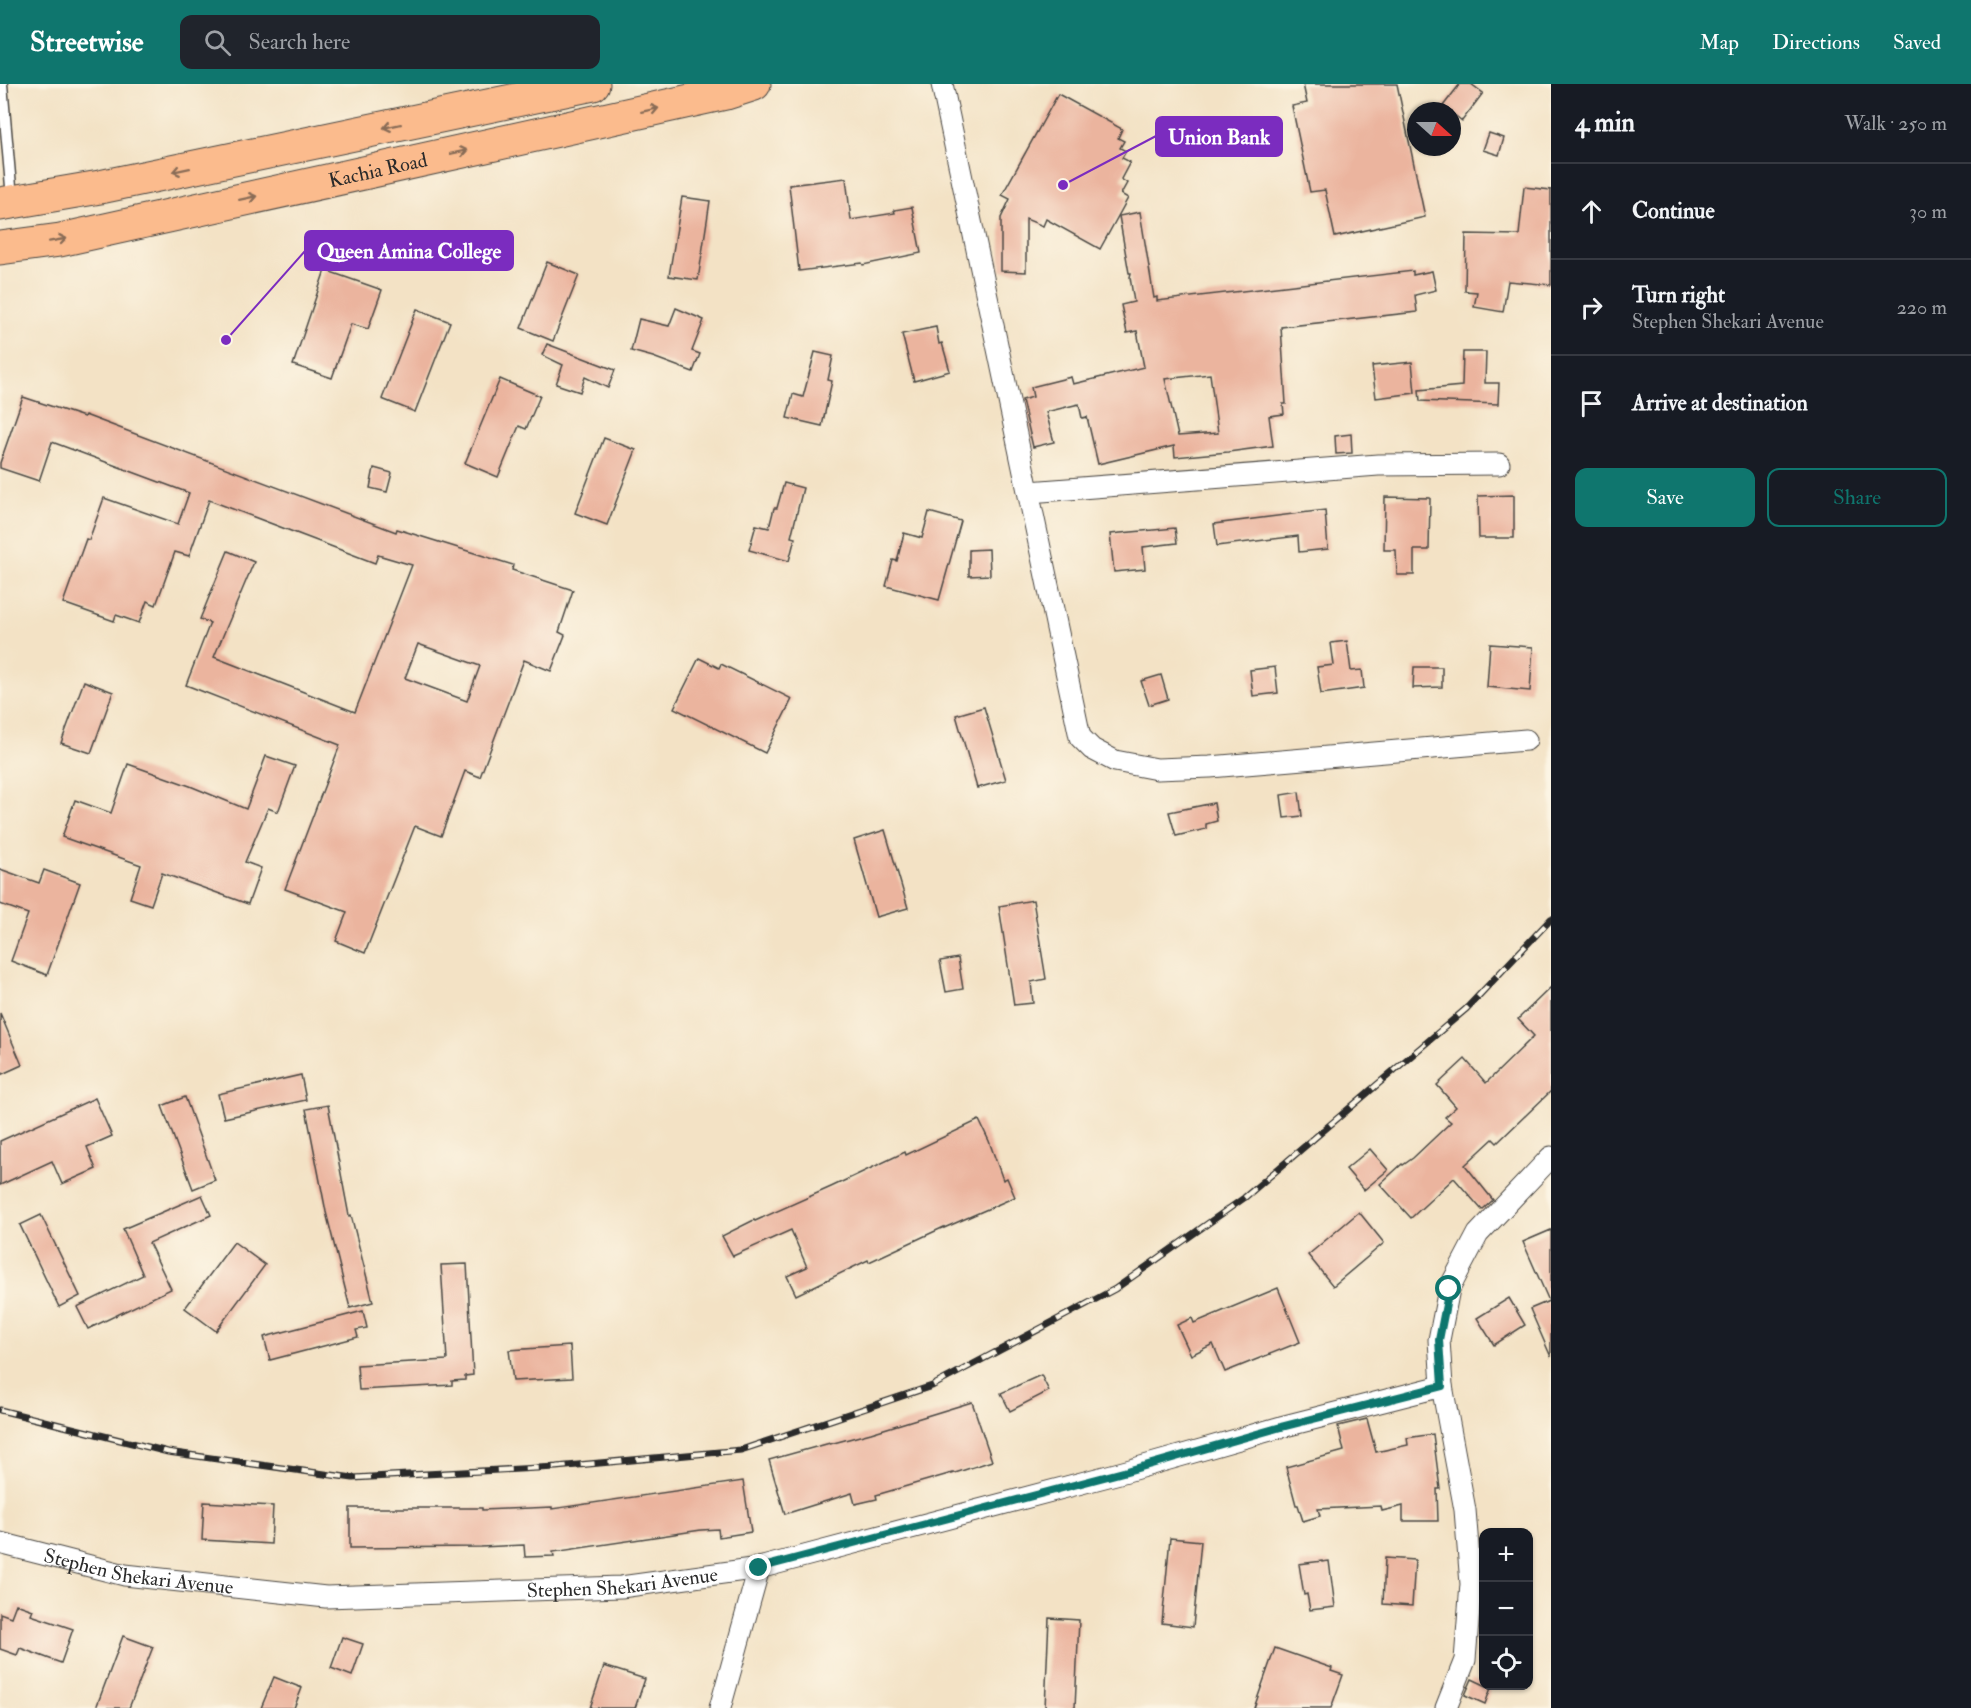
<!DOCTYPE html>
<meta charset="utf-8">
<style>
:root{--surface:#171b24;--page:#20242c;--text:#f1f3f6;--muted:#9ea1a6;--line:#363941;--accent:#0f766e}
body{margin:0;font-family:"IM FELL Double Pica",serif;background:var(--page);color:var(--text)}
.controls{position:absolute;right:18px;bottom:18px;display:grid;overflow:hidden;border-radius:12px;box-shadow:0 2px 4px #0004}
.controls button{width:54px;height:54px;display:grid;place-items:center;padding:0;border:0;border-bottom:2px solid var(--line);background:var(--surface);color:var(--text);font:30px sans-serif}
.compass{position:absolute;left:1407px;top:18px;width:54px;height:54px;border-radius:50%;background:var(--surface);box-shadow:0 2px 4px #0004;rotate:111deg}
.stop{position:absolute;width:18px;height:18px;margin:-14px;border:4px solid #0f766e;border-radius:50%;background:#fff}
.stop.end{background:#0f766e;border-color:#fff;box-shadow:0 2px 6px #0008}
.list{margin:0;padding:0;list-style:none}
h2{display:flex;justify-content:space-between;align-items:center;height:78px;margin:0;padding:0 24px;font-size:26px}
h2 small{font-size:20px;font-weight:400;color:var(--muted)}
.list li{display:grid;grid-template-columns:39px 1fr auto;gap:18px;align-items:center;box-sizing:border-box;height:96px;padding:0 24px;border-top:2px solid var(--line)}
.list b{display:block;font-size:22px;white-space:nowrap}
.list p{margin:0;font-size:20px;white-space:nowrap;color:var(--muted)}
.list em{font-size:20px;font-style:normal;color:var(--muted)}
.actions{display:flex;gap:12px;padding:18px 24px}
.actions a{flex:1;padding:14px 0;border:2px solid var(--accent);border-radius:12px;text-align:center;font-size:21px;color:var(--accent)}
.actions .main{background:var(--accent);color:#fff}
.icon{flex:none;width:33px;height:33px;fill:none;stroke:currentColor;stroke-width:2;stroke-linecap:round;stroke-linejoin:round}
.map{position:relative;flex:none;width:1551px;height:1624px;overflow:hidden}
header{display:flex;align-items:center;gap:36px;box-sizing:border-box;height:84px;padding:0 30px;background:var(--accent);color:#fff}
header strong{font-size:28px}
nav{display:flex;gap:33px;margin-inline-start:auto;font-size:21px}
.search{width:420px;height:54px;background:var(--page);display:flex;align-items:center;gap:15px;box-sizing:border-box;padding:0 21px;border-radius:12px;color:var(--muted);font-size:22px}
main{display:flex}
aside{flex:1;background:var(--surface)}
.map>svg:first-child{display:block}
.building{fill:#ebb49e;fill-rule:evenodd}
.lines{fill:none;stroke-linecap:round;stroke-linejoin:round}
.service-casing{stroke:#494642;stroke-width:13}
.minor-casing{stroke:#494642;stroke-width:23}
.primary-casing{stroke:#494642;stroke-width:35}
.service{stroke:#fff;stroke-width:10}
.minor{stroke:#fff;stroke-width:21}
.primary{stroke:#fbbb8d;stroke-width:33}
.rail-casing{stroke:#2b2b2b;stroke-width:7}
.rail{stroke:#fcf5e5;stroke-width:4.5;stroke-dasharray:14;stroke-linecap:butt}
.oneway{stroke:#896c57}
.route{stroke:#0f766e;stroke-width:8}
.labels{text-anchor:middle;stroke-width:6;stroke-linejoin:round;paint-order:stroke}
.street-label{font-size:20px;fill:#2b2b2b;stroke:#fcf5e5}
.leader{fill:none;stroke:#7b2cbf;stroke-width:2}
.callout-dot{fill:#7b2cbf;stroke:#fcf5e5;stroke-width:2}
.callout{fill:#7b2cbf;stroke:#7b2cbf;stroke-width:2}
.callout-label{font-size:21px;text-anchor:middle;font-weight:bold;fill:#fff}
</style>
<header>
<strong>Streetwise</strong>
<div class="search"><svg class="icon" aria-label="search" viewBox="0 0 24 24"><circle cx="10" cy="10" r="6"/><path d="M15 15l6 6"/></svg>Search here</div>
<nav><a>Map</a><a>Directions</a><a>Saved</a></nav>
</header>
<main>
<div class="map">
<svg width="1551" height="1624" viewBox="0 0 1551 1624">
<rect width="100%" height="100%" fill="#fcf5e5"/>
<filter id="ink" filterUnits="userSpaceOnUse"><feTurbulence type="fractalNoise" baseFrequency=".0167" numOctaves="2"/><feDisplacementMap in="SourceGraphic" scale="12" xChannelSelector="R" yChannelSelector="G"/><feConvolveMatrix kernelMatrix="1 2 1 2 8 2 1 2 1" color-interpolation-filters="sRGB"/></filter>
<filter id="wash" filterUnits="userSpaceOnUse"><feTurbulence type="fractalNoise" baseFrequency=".008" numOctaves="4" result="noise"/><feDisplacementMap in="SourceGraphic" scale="24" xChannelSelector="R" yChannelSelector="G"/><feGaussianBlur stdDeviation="1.35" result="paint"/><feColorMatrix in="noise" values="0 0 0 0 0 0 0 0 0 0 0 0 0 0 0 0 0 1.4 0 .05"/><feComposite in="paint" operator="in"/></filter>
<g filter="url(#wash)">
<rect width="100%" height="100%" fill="#f3e2c5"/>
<g id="blocks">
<g class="building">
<polygon points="1303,0 1397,0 1425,133 1335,153 1325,106 1310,108 1292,22 1307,19"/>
<polygon points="1460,0 1471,0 1483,9 1462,37 1452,29 1452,27 1449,27 1443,22"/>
<polygon points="1058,10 1122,45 1118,54 1124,57 1120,64 1126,67 1122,74 1130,78 1121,95 1127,99 1121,110 1128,114 1100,165 1046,135 1043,142 1026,135 1026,188 1001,187 1001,134 1010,115 1002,111"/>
<polygon points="1489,49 1504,54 1499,71 1483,66"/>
<polygon points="846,94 851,136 895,129 894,126 912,123 921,169 863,181 862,179 799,187 789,101"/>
<polygon points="1524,103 1551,106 1551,201 1508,197 1503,228 1474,223 1477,208 1465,207 1466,150 1519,151"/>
<polygon points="682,113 710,117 698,196 669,192"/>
<path d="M1140 128 1154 214 1157 213V217L1413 187V191L1432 187 1436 206 1415 211 1417 228 1281 243 1286 320H1283L1284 330 1269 332 1273 362 1228 368 1175 373 1174 362 1098 380 1087 333 1082 334 1079 320 1046 328 1054 358 1033 363 1022 316 1033 313 1031 303 1071 293 1073 300 1144 283 1137 247 1127 249 1121 221 1134 218 1130 193 1131 189H1129L1119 132ZM1210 290 1218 349 1178 352 1165 295Z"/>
<polygon points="547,178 579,191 553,257 521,244"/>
<polygon points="325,186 382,206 368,245 351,240 332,294 293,281"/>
<polygon points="676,224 704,236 692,267 700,270 693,288 653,273 631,267 639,235 669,242"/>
<polygon points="417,225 450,238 415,328 382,315"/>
<polygon points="936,243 939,260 942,259 950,287 914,297 902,250"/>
<polygon points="547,260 615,286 608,304 585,293 580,308 556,300 563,281 542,271"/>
<polygon points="815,268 833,272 828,296 832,297 822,342 787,334 793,310 803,313"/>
<polygon points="1463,268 1486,268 1485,299 1499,299 1498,320 1420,317 1419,306 1462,302"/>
<polygon points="1412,278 1415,309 1376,314 1372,282"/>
<polygon points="500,295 540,312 526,345 519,342 498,393 465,379"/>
<path d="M23 313 84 333 85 331 396 448 397 445 513 481 512 486 573 506 559 548 565 551 551 587 524 576 480 693 465 687 441 752 415 742 365 869 336 857 347 828 285 805 340 661 186 601 210 539 200 535 228 467 254 478 214 573 355 628 412 481 378 471 375 479 209 416 189 472 175 468 156 521 147 517 139 539 116 531 114 537 63 519 86 455 89 456 104 414 178 440 189 409 52 358 39 397 0 384V379ZM418 560 480 582 467 617 405 594Z"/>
<polygon points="1351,350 1352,369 1336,370 1335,352"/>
<polygon points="604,354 636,366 607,441 575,429"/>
<polygon points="374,384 392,389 387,408 370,404"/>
<polygon points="784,399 803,404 791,453 795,454 789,477 749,466 756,441 769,444 774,424 777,424"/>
<polygon points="1514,411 1514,454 1479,454 1478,412"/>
<polygon points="1385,413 1430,414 1429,466 1414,466 1414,491 1397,491 1396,466 1384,466"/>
<polygon points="1325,426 1328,465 1299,468 1298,452 1217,462 1214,440"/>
<polygon points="929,428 961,437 939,516 886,502 893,476 897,477 904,449 922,454"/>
<polygon points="1175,444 1177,459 1143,463 1145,485 1114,488 1110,450"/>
<polygon points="989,465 990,491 969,492 969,466"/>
<polygon points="1347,557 1351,587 1362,586 1364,604 1321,610 1317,583 1334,581 1331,559"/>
<polygon points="1490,560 1533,563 1530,607 1487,603"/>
<polygon points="699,574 719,584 721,580 792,615 765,669 674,624"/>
<polygon points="1275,583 1278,609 1253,612 1250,586"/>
<polygon points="1414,583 1442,583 1442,603 1413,604"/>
<polygon points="1161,591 1168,615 1149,621 1141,597"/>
<polygon points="84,597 113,608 91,669 61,659"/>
<polygon points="984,623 1006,696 977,704 956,631"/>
<polygon points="266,672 295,682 278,728 268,724 245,778 261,784 248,820 162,789 151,821 130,814 141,781 62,753 75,716 111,729 128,680 190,702 246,725"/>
<polygon points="1299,708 1302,732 1284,734 1281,711"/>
<polygon points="1214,719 1217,737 1206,740 1206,745 1176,752 1169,728"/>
<polygon points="885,746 908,824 876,833 854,756"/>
<polygon points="0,785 39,799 44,786 80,799 47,891 11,877 28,830 0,820"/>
<polygon points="1033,816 1046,895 1031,898 1033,919 1014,921 999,822"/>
<polygon points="958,874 963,905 946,908 940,877"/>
<polygon points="1551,903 1551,1007 1497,1059 1493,1055 1465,1081 1493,1116 1482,1126 1454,1094 1411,1134 1380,1100 1402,1080 1403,1081 1413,1074 1451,1038 1445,1033 1456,1023 1437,1001 1465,975 1486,999 1534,952 1518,935"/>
<polygon points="0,929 22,981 0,991"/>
<polygon points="301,991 306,1016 224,1034 218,1010"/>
<polygon points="185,1013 215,1096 193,1105 162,1022"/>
<polygon points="95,1014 112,1052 87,1063 96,1085 62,1100 52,1077 0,1101 0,1057"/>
<polygon points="328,1021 349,1132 351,1131 373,1218 350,1224 326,1128 306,1025"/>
<polygon points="979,1036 989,1057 1003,1096 1007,1094 1015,1113 944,1144 944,1143 869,1178 868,1176 796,1211 787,1192 807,1183 791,1146 733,1172 722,1152 754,1136 755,1137 831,1103 905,1068 906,1071"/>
<polygon points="1370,1065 1388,1086 1364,1106 1346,1085"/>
<polygon points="202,1111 211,1131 149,1159 171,1205 88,1245 77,1223 143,1191 123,1145"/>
<polygon points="1359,1128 1384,1159 1333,1202 1308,1171"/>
<polygon points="41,1131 80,1212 59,1223 20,1141"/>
<polygon points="1551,1146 1551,1273 1530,1225 1549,1217 1523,1158"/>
<polygon points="234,1158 265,1181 216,1247 185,1224"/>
<polygon points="467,1180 473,1291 465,1292 465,1296 452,1297 452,1301 359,1306 357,1281 447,1276 441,1181"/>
<polygon points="1278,1204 1300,1258 1225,1288 1213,1260 1191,1271 1177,1241 1192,1234 1194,1239"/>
<polygon points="1509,1214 1525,1241 1494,1261 1477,1234"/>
<polygon points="363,1227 367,1244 356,1246 358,1253 270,1276 264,1253"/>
<polygon points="570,1262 572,1294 513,1297 509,1266"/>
<polygon points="1041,1291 1049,1307 1010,1327 1001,1309"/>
<polygon points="972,1318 992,1377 952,1390 952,1389 876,1411 877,1415 855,1420 852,1409 785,1430 769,1376 830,1359 830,1360 871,1349"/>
<polygon points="1367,1335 1376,1368 1408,1361 1407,1354 1433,1350 1440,1405 1437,1405 1438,1437 1403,1437 1403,1422 1382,1427 1381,1422 1318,1425 1320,1432 1303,1437 1298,1421 1296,1421 1286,1383 1344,1367 1338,1342"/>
<polygon points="743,1397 751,1448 719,1453 718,1445 701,1446 553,1468 554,1472 525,1473 524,1461 481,1463 350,1464 350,1424 482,1424 482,1426 552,1423 552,1425"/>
<polygon points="204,1418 273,1422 271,1460 202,1456"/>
<polygon points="1170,1454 1201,1457 1193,1543 1162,1539"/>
<polygon points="1385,1474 1415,1476 1412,1522 1383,1520"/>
<polygon points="1322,1477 1322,1478 1329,1477 1335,1523 1310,1526 1307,1510 1304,1511 1299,1480"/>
<polygon points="16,1520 33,1526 31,1531 73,1545 61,1579 20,1564 17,1571 0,1565 0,1529 11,1533"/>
<polygon points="1049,1534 1079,1536 1075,1624 1045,1624"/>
<polygon points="123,1552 153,1563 129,1624 96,1624"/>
<polygon points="342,1553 363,1560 352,1592 331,1584"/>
<polygon points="1275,1564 1332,1584 1331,1587 1343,1591 1331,1624 1254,1624"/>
<polygon points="604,1582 645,1595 635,1624 590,1624"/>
<polygon points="274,1593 302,1604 294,1624 261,1624"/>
<polygon points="1472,1595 1491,1604 1485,1620 1465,1611"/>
</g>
</g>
</g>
<g filter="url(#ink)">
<use href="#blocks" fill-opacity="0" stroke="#494642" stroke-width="1.5"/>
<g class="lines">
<defs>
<polyline id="service" points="2,0 12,114"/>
<g id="minor">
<polyline points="942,0 1080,653 1092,665 1115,677 1157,685 1210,683 1526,656"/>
<polyline points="1029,408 1378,381 1499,380"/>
<path id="s1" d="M0 1459 125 1491 326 1513 621 1503 759 1484 1127 1387 1281 1343 1442 1302"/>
<polyline points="720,1624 759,1484"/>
<polyline points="1446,1624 1465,1576 1471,1500 1465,1426 1442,1302 1439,1256 1449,1205 1478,1150 1551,1073"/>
</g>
<g id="primary">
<polyline points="0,120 100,103 593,0"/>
<path id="s2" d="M0 164 60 156 726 9 754 0"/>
</g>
</defs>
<use href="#service" class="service-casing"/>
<use href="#minor" class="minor-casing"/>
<use href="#primary" class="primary-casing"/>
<use href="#service" class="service"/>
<use href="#minor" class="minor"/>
<use href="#primary" class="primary"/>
<defs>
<polyline id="rail" points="0,1326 168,1368 353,1394 556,1383 741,1366 932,1302 1115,1205 1244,1114 1466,925 1551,835"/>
</defs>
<use href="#rail" class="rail-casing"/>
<use href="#rail" class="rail"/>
</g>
<defs><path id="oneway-shaft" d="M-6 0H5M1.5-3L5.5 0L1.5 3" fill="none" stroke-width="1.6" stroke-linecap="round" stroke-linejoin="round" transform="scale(1.5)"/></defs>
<g class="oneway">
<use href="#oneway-shaft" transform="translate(650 26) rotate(-12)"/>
<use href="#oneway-shaft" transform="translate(392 42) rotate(168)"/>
<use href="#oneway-shaft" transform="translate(459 68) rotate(-12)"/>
<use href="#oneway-shaft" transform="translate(181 86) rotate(168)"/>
<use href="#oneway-shaft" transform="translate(248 114) rotate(-12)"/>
<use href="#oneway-shaft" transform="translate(58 156) rotate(-10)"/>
</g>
</g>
<g class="lines" filter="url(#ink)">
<polyline class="route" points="759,1484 1127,1387 1281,1343 1442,1302 1439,1256 1449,1205"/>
</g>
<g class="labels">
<g class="street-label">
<text dy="7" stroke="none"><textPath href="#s2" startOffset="386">Kachia Road</textPath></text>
<text dy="7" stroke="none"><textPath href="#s1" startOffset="142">Stephen Shekari Avenue</textPath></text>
<text dy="7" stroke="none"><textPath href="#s1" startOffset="628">Stephen Shekari Avenue</textPath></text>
</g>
</g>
<path class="leader" d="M1063 101L1156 52M226 256L305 167"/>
<g class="callout-dot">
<circle cx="1063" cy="101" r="6"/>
<circle cx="226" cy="256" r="6"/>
</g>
<g class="callout">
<rect x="1156" y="33" width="126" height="39" rx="6"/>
<rect x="305" y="147" width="208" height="39" rx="6"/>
</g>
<g class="callout-label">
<text x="1219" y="60">Union Bank</text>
<text x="409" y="174">Queen Amina College</text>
</g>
</svg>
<div class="controls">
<button>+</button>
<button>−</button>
<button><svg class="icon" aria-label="locate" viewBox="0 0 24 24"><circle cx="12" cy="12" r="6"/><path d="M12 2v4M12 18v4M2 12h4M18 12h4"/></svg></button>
</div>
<svg class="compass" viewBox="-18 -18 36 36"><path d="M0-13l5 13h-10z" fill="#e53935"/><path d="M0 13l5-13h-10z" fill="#9ea1a6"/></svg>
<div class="stop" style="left:1449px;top:1205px"></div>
<div class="stop end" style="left:759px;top:1484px"></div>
</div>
<aside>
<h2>4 min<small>Walk · 250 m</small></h2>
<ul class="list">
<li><svg class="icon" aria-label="ahead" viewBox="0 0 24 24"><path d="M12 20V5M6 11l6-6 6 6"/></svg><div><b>Continue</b></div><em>30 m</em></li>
<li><svg class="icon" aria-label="right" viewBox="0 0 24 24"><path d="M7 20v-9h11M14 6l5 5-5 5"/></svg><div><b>Turn right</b><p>Stephen Shekari Avenue</p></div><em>220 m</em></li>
<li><svg class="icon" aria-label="arrive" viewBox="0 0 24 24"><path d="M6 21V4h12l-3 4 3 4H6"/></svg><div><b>Arrive at destination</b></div></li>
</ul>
<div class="actions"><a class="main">Save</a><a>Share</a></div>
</aside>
</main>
